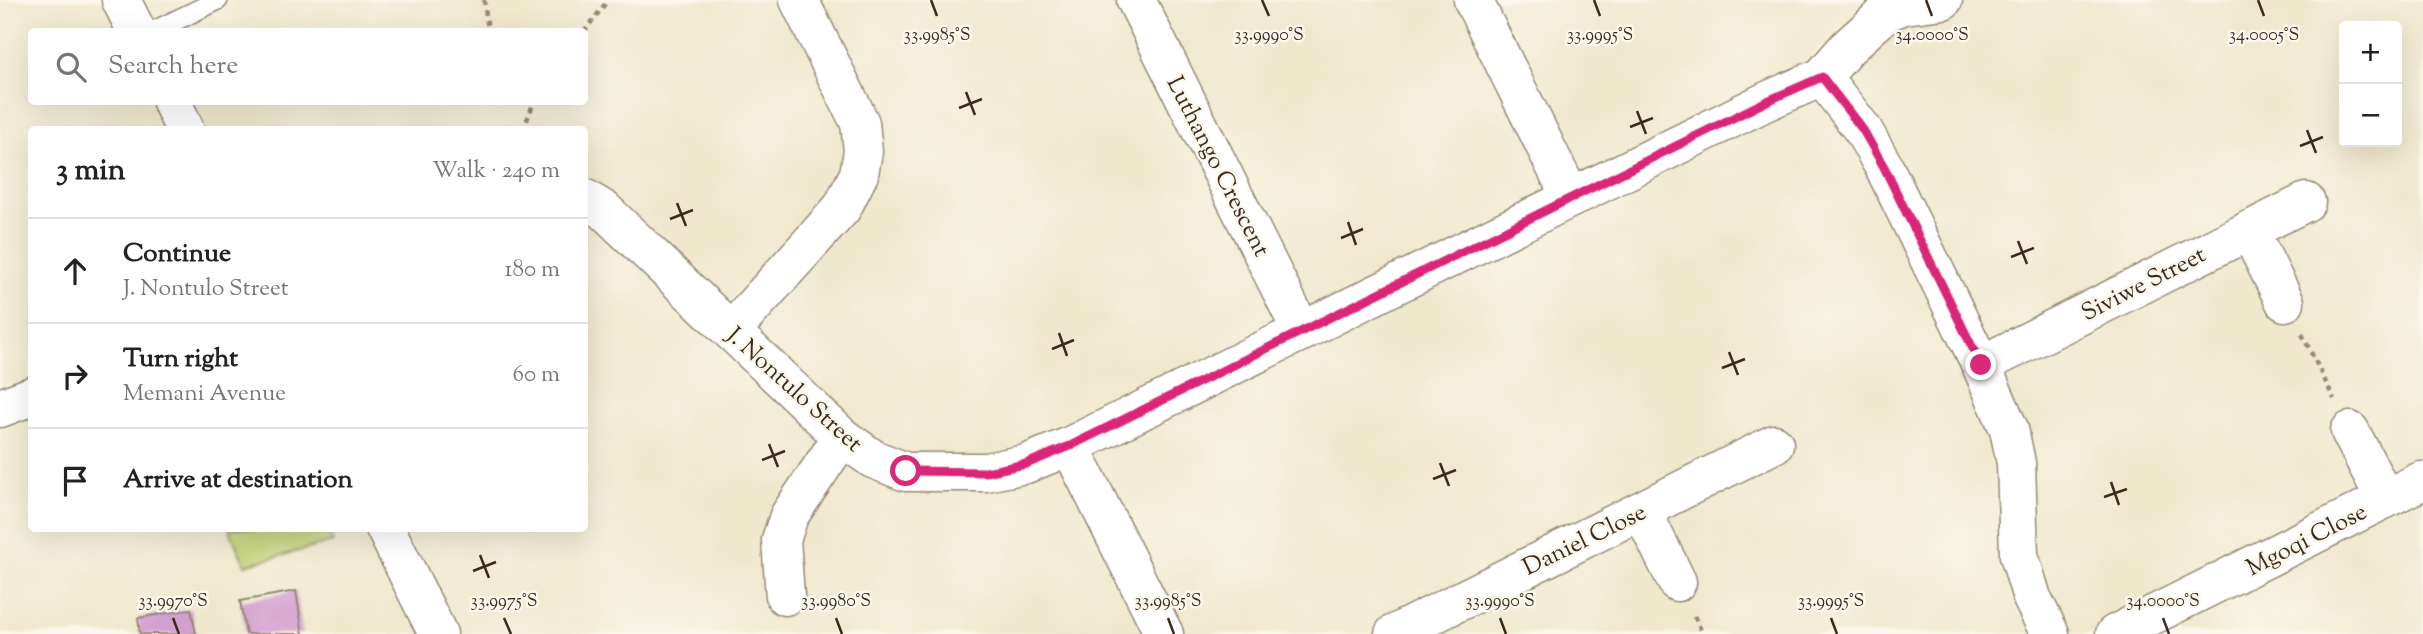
<!DOCTYPE html>
<meta charset="utf-8">
<style>
:root{--surface:#fff;--page:#f6f6f6;--text:#222;--muted:#767676;--line:#e0e0e0}
body{margin:0;font-family:"Sorts Mill Goudy",serif;background:var(--page);color:var(--text)}
.controls{position:absolute;right:21px;top:21px;display:grid;overflow:hidden;border-radius:7px;box-shadow:0 7px 28px #0002}
.controls button{width:63px;height:63px;display:grid;place-items:center;padding:0;border:0;border-bottom:2px solid var(--line);background:var(--surface);color:var(--text);font:35px sans-serif}
.stop{position:absolute;width:21px;height:21px;margin:-16px;border:5px solid #db2777;border-radius:50%;background:#fff}
.stop.end{background:#db2777;border-color:#fff;box-shadow:0 2px 7px #0008}
.list{margin:0;padding:0;list-style:none}
h2{display:flex;justify-content:space-between;align-items:center;height:91px;margin:0;padding:0 28px;font-size:30px}
h2 small{font-size:23px;font-weight:400;color:var(--muted)}
.list li{display:grid;grid-template-columns:46px 1fr auto;gap:21px;align-items:center;box-sizing:border-box;height:105px;padding:0 28px;border-top:2px solid var(--line)}
.list b{display:block;font-size:26px;white-space:nowrap}
.list p{margin:0;font-size:23px;white-space:nowrap;color:var(--muted)}
.list em{font-size:23px;font-style:normal;color:var(--muted)}
.icon{flex:none;width:38px;height:38px;fill:none;stroke:currentColor;stroke-width:2;stroke-linecap:round;stroke-linejoin:round}
.map{position:relative;flex:none;width:2423px;height:634px;overflow:hidden}
.search{position:absolute;background:var(--surface);box-shadow:0 7px 28px #0002;left:28px;top:28px;width:560px;height:77px;display:flex;align-items:center;gap:18px;box-sizing:border-box;padding:0 24px;border-radius:7px;color:var(--muted);font-size:26px}
.panel{position:absolute;background:var(--surface);box-shadow:0 7px 28px #0002;left:28px;top:126px;width:560px;height:406px;border-radius:7px}
.map>svg:first-child{display:block}
.green{fill:#bfcf71;stroke:#7d7c48;stroke-width:2}
.building{fill:#d39ed0}
.lines{fill:none;stroke-linecap:round;stroke-linejoin:round}
.service-casing{stroke:#968976;stroke-width:22}
.minor-casing{stroke:#968976;stroke-width:41}
.tertiary-casing{stroke:#968976;stroke-width:41}
.path{stroke:#968976;stroke-width:4.5;stroke-dasharray:5 5;stroke-linecap:butt}
.service{stroke:#fff;stroke-width:19}
.minor{stroke:#fff;stroke-width:38}
.tertiary{stroke:#fff;stroke-width:38}
.route{stroke:#db2777;stroke-width:9}
.ticks{fill:none;stroke:#3b2a1e;stroke-width:2.5}
.labels{text-anchor:middle;stroke-width:5;stroke-linejoin:round;paint-order:stroke}
.street-label{font-size:24px;fill:#3b2a1e;stroke:#fbf7ec}
.ticks-label{font-size:18px;text-anchor:middle;fill:#3b2a1e;stroke:#fbf7ec;stroke-width:5;stroke-linejoin:round;paint-order:stroke}
</style>
<div class="map">
<svg width="2423" height="634" viewBox="0 0 2423 634">
<rect width="100%" height="100%" fill="#fbf7ec"/>
<filter id="ink" filterUnits="userSpaceOnUse"><feTurbulence type="fractalNoise" baseFrequency=".0143" numOctaves="2"/><feDisplacementMap in="SourceGraphic" scale="14" xChannelSelector="R" yChannelSelector="G"/><feConvolveMatrix kernelMatrix="1 2 1 2 8 2 1 2 1" color-interpolation-filters="sRGB"/></filter>
<filter id="wash" filterUnits="userSpaceOnUse"><feTurbulence type="fractalNoise" baseFrequency=".00686" numOctaves="4" result="noise"/><feDisplacementMap in="SourceGraphic" scale="28" xChannelSelector="R" yChannelSelector="G"/><feGaussianBlur stdDeviation="1.57" result="paint"/><feColorMatrix in="noise" values="0 0 0 0 0 0 0 0 0 0 0 0 0 0 0 0 0 1.4 0 .05"/><feComposite in="paint" operator="in"/></filter>
<g filter="url(#wash)">
<rect width="100%" height="100%" fill="#f0e8cd"/>
<polygon class="green" points="229,529 326,529 333,542 245,565"/>
<g id="blocks">
<g class="building">
<polygon points="296,591 303,634 246,634 240,601"/>
<polygon points="191,609 196,634 140,634 138,618"/>
</g>
</g>
</g>
<g filter="url(#ink)">
<use href="#blocks" fill-opacity="0" stroke="#968976" stroke-width="2"/>
<g class="lines">
<defs>
<polyline id="service" points="152,32 218,0"/>
<g id="minor">
<polyline points="1136,0 1302,332"/>
<polyline points="1473,0 1571,198"/>
<polyline points="1822,77 1863,130 1884,167 1981,365 2009,429 2016,463 2019,555 2032,598 2050,634"/>
<polyline points="584,198 604,210 842,437 873,459 906,472 986,472 1026,464 1070,446 1767,101 1822,77 1847,48 1888,11 1904,5 1943,0"/>
<polyline points="2249,230 2285,302"/>
<polyline points="731,331 842,208 859,174 863,151 860,123 799,0"/>
<polyline points="1981,365 2306,202"/>
<polyline points="0,408 32,396"/>
<polyline points="2350,431 2385,499"/>
<polyline points="1070,446 1164,634"/>
<polyline points="1642,511 1677,582"/>
<polyline points="785,596 781,540 789,516 842,437"/>
<polyline points="1394,634 1774,444"/>
<polyline points="2115,634 2421,481"/>
</g>
<g id="tertiary">
<polyline points="121,0 137,32"/>
<polyline points="172,102 185,130"/>
<polyline points="385,528 438,634"/>
</g>
</defs>
<use href="#service" class="service-casing"/>
<use href="#minor" class="minor-casing"/>
<use href="#tertiary" class="tertiary-casing"/>
<g class="path">
<polyline points="484,0 487,23 492,32"/>
<polyline points="584,32 608,0"/>
<polyline points="523,130 534,102"/>
<polyline points="2302,334 2334,399"/>
<polyline points="1694,616 1703,634"/>
</g>
<use href="#service" class="service"/>
<use href="#minor" class="minor"/>
<use href="#tertiary" class="tertiary"/>
</g>
</g>
<g class="lines" filter="url(#ink)">
<polyline class="route" points="906,471 986,472 1026,464 1070,446 1767,101 1822,77 1863,130 1884,167 1981,365"/>
</g>
<path class="ticks" d="M931 0 937 16M1262 0 1269 16M1594 0 1600 16M1926 0 1932 16M2258 0 2264 16M966 92 975 115M959 108 982 99M1637 111 1646 134M1630 127 1653 118M2307 130 2316 153M2300 146 2323 137M677 203 686 226M670 219 693 210M1348 222 1356 245M1341 238 1363 229M2018 241 2027 264M2011 257 2034 248M1059 333 1067 356M1052 349 1074 340M1729 352 1738 375M1722 368 1745 359M769 444 778 467M762 460 785 451M1440 463 1449 486M1433 479 1456 470M2111 482 2119 505M2104 497 2127 489M480 555 489 578M473 571 496 562M173 618 179 634M504 618 511 634M836 618 842 634M1168 618 1174 634M1500 618 1506 634M1831 618 1837 634M2163 618 2169 634"/>
<g class="labels">
<g class="street-label">
<text transform="translate(1219 166) rotate(63)" y="8">Luthango Crescent</text>
<text transform="translate(2143 283) rotate(-27)" y="8">Siviwe Street</text>
<text transform="translate(795 389) rotate(42)" y="8">J. Nontulo Street</text>
<text transform="translate(1584 539) rotate(-26)" y="8">Daniel Close</text>
<text transform="translate(2306 539) rotate(-27)" y="8">Mgoqi Close</text>
</g>
</g>
<g class="ticks-label">
<text x="937" y="40">33.9985°S</text>
<text x="1269" y="40">33.9990°S</text>
<text x="1600" y="40">33.9995°S</text>
<text x="1932" y="40">34.0000°S</text>
<text x="2264" y="40">34.0005°S</text>
<text x="173" y="606">33.9970°S</text>
<text x="504" y="606">33.9975°S</text>
<text x="836" y="606">33.9980°S</text>
<text x="1168" y="606">33.9985°S</text>
<text x="1500" y="606">33.9990°S</text>
<text x="1831" y="606">33.9995°S</text>
<text x="2163" y="606">34.0000°S</text>
</g>
</svg>
<div class="controls">
<button>+</button>
<button>−</button>
</div>
<div class="stop" style="left:906px;top:471px"></div>
<div class="stop end" style="left:1981px;top:365px"></div>
<div class="search"><svg class="icon" aria-label="search" viewBox="0 0 24 24"><circle cx="10" cy="10" r="6"/><path d="M15 15l6 6"/></svg>Search here</div>
<section class="panel">
<h2>3 min<small>Walk · 240 m</small></h2>
<ul class="list">
<li><svg class="icon" aria-label="ahead" viewBox="0 0 24 24"><path d="M12 20V5M6 11l6-6 6 6"/></svg><div><b>Continue</b><p>J. Nontulo Street</p></div><em>180 m</em></li>
<li><svg class="icon" aria-label="right" viewBox="0 0 24 24"><path d="M7 20v-9h11M14 6l5 5-5 5"/></svg><div><b>Turn right</b><p>Memani Avenue</p></div><em>60 m</em></li>
<li><svg class="icon" aria-label="arrive" viewBox="0 0 24 24"><path d="M6 21V4h12l-3 4 3 4H6"/></svg><div><b>Arrive at destination</b></div></li>
</ul>
</section>
</div>
